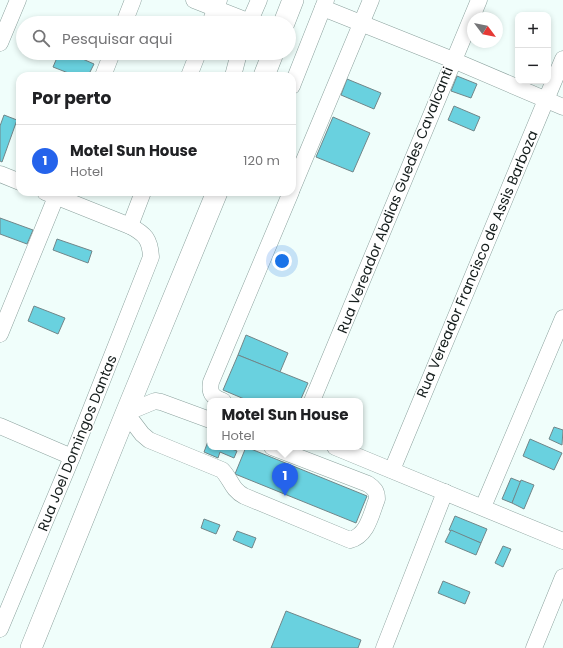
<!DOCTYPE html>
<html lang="pt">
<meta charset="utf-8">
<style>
:root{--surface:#fff;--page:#f6f6f6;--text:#202124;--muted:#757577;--line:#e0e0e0;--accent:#2563eb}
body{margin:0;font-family:Poppins,sans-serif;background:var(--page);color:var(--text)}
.controls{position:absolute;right:12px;top:12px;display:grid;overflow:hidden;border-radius:8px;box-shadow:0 2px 6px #0003}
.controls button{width:36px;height:36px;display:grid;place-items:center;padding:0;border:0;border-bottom:1px solid var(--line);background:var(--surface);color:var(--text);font:20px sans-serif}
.compass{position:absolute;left:467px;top:12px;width:36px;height:36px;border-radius:50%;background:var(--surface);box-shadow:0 2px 6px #0003;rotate:122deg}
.you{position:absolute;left:282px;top:261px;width:14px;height:14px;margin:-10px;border:3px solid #fff;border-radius:50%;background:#1a73e8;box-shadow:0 0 0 6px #1a73e833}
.badge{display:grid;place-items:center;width:26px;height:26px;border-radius:50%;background:var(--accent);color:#fff;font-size:13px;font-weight:700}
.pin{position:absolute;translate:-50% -33px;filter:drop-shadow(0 1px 2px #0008)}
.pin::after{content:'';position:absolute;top:21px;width:14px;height:12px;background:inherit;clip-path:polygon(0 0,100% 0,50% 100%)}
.popup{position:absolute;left:207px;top:398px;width:156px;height:52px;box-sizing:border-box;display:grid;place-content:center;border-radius:8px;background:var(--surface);filter:drop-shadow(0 1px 3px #0005);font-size:13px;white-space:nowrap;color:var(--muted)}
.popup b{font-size:15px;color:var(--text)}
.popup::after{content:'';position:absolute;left:50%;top:100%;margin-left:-8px;border:8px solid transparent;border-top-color:var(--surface)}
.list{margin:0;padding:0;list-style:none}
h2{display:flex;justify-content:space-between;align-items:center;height:52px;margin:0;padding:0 16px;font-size:17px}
h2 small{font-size:13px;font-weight:400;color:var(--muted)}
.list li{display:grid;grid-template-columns:26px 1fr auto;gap:12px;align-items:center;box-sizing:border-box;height:72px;padding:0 16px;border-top:1px solid var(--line)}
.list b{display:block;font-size:15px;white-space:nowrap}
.list p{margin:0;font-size:13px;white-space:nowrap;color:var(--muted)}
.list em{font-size:13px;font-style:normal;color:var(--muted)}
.icon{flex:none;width:22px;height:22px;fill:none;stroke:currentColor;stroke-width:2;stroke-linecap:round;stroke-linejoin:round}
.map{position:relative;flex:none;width:563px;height:648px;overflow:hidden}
.search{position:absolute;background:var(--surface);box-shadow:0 2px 6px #0003;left:16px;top:16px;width:280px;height:44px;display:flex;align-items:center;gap:10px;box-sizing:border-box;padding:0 14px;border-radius:22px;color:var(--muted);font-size:15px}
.panel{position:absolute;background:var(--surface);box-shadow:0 2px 6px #0003;left:16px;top:72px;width:280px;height:124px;border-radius:12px}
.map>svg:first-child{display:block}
.building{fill:#69d1df;stroke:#718689}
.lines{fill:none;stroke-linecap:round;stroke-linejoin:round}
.minor-casing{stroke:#8ca29e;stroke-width:17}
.major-casing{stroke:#8ca29e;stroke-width:22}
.minor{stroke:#fff;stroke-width:16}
.major{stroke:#fff;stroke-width:21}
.labels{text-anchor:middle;stroke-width:3;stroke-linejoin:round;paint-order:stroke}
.street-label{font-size:14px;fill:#161e1d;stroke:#fff}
</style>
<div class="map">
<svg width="563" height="648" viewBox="0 0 563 648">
<rect width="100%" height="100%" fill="#f0fefb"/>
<g class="building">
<polygon points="59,53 69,53 94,64 88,76 76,76 53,67"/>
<polygon points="457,76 477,84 471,98 451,91"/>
<polygon points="347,79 381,93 374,109 341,95"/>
<polygon points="454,106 480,117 474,131 448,120"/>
<polygon points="4,115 17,120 2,162 0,161 0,126"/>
<polygon points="333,117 370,133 353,172 316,157"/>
<polygon points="0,218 33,230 27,244 0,234"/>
<polygon points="57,239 92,251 88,263 53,250"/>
<polygon points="34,306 65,318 58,334 28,321"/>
<polygon points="246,335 288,353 280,372 238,355"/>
<polygon points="238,355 308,383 300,401 249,401 223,390"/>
<polygon points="554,427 563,430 562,445 549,439"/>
<polygon points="210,436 210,447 226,447 237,451 234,458 220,452 218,458 204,452"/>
<polygon points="530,439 562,453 554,470 523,456"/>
<polygon points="246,447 367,496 356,523 235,474"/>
<polygon points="511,478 521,482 512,503 502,499"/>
<polygon points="521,480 534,485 524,509 512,503"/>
<polygon points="455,516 487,529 481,543 449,530"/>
<polygon points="204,519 220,525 216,534 201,528"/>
<polygon points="451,530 481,543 476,555 445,542"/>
<polygon points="237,531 256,538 252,548 233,540"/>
<polygon points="503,546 511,549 503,567 495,563"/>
<polygon points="443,581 470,592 465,604 438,593"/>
<polygon points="286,611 361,640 358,648 271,648"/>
</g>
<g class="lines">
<defs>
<g id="minor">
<polyline points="194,0 250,22"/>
<polyline points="323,8 453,60 563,107"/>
<polyline points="124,23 133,0"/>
<polyline points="210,23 219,0"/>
<polyline points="249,23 259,0"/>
<polyline points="0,43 18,0"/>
<polyline points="103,76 112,53"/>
<polyline points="189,76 198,53"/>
<polyline points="233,76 239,53"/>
<polyline points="292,86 326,0"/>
<polyline points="0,174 20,182"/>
<polyline points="292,189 371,0"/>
<polyline points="130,226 143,192"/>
<polyline points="0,334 58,192"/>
<path d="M223 401C212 397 209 393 211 382L291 192"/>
<polyline points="312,401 479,0"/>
<path d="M210 420 161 402 155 401 126 413 142 434 149 440 222 470C231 479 231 489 244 496L350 540C368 535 371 514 377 499 377 491 374 488 368 484L272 447"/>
<polyline points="0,426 72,457"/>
<polyline points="335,447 563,541"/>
<polyline points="392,470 563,59"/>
<polyline points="483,507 563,318"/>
<path d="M0 629 72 457 151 257C150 239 145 234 130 226L45 192"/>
<polyline points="384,648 445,492"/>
<polyline points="534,648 563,577"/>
</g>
<g id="major">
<polyline points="284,23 293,0"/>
<polyline points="264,76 273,53"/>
<polyline points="31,648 126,413 217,192"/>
</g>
</defs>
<use href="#minor" class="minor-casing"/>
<use href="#major" class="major-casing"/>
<use href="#minor" class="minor"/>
<use href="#major" class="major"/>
</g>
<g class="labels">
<g class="street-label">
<text transform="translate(395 200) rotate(-68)" y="5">Rua Vereador Abdias Guedes Cavalcanti</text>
<text transform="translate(477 264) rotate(-67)" y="5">Rua Vereador Francisco de Assis Barboza</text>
<text transform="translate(77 443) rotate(-68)" y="5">Rua Joel Domingos Dantas</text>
</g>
</g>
</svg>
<div class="controls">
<button>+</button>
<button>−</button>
</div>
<svg class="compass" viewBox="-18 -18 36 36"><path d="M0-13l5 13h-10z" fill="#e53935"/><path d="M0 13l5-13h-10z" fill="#757577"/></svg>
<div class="you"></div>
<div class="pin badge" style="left:285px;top:496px">1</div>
<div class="popup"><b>Motel Sun House</b>Hotel</div>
<div class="search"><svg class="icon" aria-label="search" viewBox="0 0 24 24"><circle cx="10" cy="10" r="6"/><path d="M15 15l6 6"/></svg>Pesquisar aqui</div>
<section class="panel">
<h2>Por perto<small></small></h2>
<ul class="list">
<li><span class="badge">1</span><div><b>Motel Sun House</b><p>Hotel</p></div><em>120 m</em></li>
</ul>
</section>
</div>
